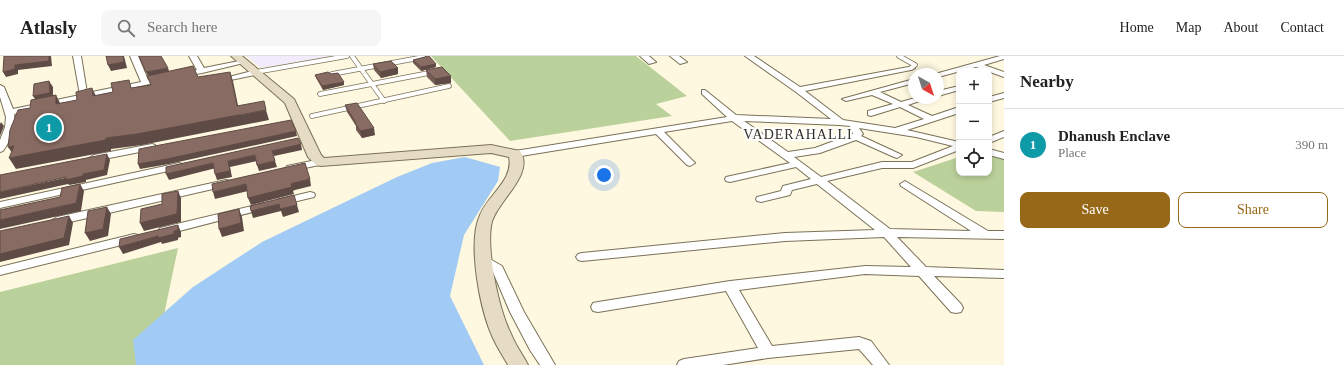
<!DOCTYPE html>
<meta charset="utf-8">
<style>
body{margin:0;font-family:"Times New Roman",serif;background:#f6f6f6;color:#222}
.controls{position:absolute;right:12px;top:12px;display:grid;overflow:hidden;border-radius:8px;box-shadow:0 2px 6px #0003}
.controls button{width:36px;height:36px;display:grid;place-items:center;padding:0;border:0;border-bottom:1px solid #e0e0e0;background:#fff;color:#222;font:20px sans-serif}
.compass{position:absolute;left:908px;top:12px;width:36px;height:36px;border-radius:50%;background:#fff;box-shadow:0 2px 6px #0003;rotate:141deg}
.you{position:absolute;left:604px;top:119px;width:14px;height:14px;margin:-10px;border:3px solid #fff;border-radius:50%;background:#1a73e8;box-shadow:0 0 0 6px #1a73e833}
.badge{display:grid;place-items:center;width:26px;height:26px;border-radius:50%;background:#976818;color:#fff;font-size:13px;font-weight:700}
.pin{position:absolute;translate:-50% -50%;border:2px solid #fff;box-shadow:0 1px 4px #0006}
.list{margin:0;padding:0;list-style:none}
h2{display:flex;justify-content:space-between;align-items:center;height:52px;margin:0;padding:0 16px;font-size:17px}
h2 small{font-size:13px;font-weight:400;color:#767676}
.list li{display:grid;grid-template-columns:26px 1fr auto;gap:12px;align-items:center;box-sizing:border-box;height:72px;padding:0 16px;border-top:1px solid #e0e0e0}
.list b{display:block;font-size:15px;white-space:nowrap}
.list p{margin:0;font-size:13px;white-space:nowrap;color:#767676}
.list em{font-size:13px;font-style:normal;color:#767676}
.actions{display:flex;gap:8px;padding:12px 16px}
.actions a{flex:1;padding:9px 0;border:1px solid #976818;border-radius:8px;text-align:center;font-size:14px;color:#976818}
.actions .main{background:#976818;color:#fff}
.icon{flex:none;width:22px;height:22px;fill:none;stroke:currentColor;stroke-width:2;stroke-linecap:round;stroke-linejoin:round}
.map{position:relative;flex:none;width:1004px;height:309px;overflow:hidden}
header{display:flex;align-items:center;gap:24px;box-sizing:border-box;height:56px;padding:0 20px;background:#fff;border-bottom:1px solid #e0e0e0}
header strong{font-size:19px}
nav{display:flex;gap:22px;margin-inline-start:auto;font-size:14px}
.search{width:280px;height:36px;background:#f6f6f6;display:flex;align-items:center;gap:10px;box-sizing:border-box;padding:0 14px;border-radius:8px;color:#767676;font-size:15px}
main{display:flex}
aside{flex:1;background:#fff}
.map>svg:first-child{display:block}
.commercial{fill:#f1ebfc}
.green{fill:#bbd19b}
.water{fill:#a1caf4}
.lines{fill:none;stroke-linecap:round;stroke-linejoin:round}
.lane-casing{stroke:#7a7258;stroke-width:5.5}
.street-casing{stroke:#7a7258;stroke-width:2}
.secondary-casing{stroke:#7a7258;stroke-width:2}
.lane{stroke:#fff;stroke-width:4}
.street{fill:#fff;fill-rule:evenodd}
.secondary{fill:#e6dcc5;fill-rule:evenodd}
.wall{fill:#755c54}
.shaded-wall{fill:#5f4b45}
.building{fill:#886b62;stroke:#5f4b45}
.labels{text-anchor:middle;stroke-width:4;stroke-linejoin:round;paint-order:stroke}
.neighbourhood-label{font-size:14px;letter-spacing:1px;fill:#322f24;stroke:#fff}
</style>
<header>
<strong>Atlasly</strong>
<div class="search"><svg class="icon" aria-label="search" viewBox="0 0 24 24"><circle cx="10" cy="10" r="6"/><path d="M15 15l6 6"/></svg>Search here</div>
<nav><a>Home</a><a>Map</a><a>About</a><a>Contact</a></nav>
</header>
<main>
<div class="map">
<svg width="1004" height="309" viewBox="0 0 1004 309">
<rect width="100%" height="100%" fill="#fff8e0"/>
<polygon class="commercial" points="246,0 330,0 261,12"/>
<g class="green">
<polygon points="431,0 636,0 687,40 656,48 672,60 510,85"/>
<polygon points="989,100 1004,103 1004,156 976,155 913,116 959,101 959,117 989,117"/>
<polygon points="178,192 156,297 156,309 0,309 0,236"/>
</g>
<polygon class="water" points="465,101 500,111 498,125 464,179 450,240 484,309 136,309 133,284 193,231 262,186 397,121 432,107"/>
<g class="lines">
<defs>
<g id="lane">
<polyline points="352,0 384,45"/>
<polyline points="899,0 915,9 911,12"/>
<polyline points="256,16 347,0"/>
<polyline points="332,18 424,1"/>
<polyline points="320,38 434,16"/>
<polyline points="312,60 449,30"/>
</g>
<g id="street">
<path d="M73,0H81L87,37L141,26L130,0H138L148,24L163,21L167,23L163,25L14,58C16,71 11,84 3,95L0,96V84L5,71L6,61L0,41V29L4,31L13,53L80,39Z"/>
<polygon points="189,0 197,0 204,12 244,4 248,6 202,17 179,21 179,17 197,14"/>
<polygon points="640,0 649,0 656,6 649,8"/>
<polygon points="670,0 679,0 687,6 680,8"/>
<path d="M745,0H754L800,31L914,10L915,12L911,14L805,35L843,64L895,72L924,63L900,51L871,60L868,59V55L893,48L872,39L846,45L842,43L914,23V27L880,36L901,46L915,42H928L908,49L932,60L959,51V57L907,74L959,86V94L913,112H882L827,125L890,173L971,175L901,130L900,128L905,125L988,175H1004V183L897,181L926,211L1004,214V222L934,220L961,248L963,252L961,256L956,257L951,256L919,220L865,218L739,234L772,290L859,281L871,285L889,309H873L859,293L768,302L723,309H677L679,305L684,303L758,292L726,235L598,256L593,255L591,251L593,247L598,246L730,225L865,210L911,211L884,181L785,185L582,205L578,204L576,201L578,198L582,197L785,177L875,174L817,128L792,134L790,139L761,146L757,145L756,143L757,141L781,135L783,130L811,123L796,111L730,126L726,125L725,123L726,121L790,107L732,65L664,76L695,107L690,110L687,109L656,78L515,101L510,98L515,95L727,61L702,38V34H705L736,59L831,63L796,36ZM744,65L840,69L850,70L853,78L815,92L788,96ZM859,72L916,81L953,90L912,106H882L821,121L794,101L820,97L856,84L894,101L897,102L902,99L861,80L863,78Z"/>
<polygon points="1000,0 1004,0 1004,3 984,9 1004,16 1004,21 976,11 938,21 938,18 935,18"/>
<polygon points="256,14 260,16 259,18 221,26 217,24"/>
<polygon points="959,30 959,34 938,40 938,35"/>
<polygon points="1004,37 1004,42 989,46 989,41"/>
<polygon points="1004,75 1004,81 989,87 989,81"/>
<polygon points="152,88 155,89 155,93 94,105 89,102 94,99"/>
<polygon points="989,93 1004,97 1004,103 989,99"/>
<polygon points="321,103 324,104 326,106 324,108 291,115 286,112 287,110"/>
<polygon points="179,107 182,108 184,110 182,112 0,152 0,146"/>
<polygon points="226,124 230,125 231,127 230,129 57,169 51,165 57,161"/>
<polygon points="310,136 314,137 315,139 314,141 281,149 276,146 277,144"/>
<polygon points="264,147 269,150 268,152 164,179 158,175 160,172"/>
<polygon points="134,178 138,179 140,182 138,185 0,219 0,211"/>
<polygon points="483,199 502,210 524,256 555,309 540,309 530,294 510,256 493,216 477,203 479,200"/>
</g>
<path id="secondary" d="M231,0H242L294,43L321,99L324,102L491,89L520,95C536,119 494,147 491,170C487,198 499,255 512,280C516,290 523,299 528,309H508C503,300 497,291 493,282C480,254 467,187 480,159C488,139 514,124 509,101L491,97L321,110L316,109L308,101L285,47Z"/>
</defs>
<use href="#lane" class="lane-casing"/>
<use href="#street" class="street-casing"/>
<use href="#secondary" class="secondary-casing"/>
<use href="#lane" class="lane"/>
<use href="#street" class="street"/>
<use href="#secondary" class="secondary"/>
</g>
<g class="wall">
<polygon points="425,1 436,11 421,15 413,7 413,4"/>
<polygon points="373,8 398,12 398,18 381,22 374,14"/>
<polygon points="426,14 451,20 451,27 435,29 427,21"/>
<polygon points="315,19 344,29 323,34 316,22"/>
<polygon points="345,49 375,79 362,82 356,74 356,70 347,56"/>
</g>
<g class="shaded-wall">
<polygon points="49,0 51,0 52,10 18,14 18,18 6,21 3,16 15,9"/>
<polygon points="123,0 124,0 127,12 111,15 108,9"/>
<polygon points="436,8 436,11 421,15 421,11"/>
<polygon points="168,12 170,18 149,22 146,16"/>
<polygon points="398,12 398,18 381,22 380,16"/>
<polygon points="230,16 233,25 240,59 266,54 269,64 142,89 111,93 111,95 16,113 9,102 15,101 8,91 14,90 106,82 237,50"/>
<polygon points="451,20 451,27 435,29 435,23"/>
<polygon points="49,25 53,31 53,43 37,46 33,40"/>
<polygon points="344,26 344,29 323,34 322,30"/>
<polygon points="92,32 97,42 93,40"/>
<polygon points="56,39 61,49 56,48"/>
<polygon points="1,66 4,70 0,80 0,68"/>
<polygon points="374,72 375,79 362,82 360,75"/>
<polygon points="296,75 297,80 169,108 140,113 138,108"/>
<polygon points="301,88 302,94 274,100 272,95"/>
<polygon points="107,98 110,104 107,119 86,124 86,126 69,129 68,128 0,143 0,136 83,118"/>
<polygon points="255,99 257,105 230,111 232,121 217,124 215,118 228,105"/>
<polygon points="275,105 277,111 259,115 257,109"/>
<polygon points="213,107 216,112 169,124 166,118"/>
<polygon points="310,123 311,130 295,134 293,135 294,138 251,149 248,142 291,128 293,127"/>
<polygon points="80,128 84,135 81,155 0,173 0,164 76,147"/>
<polygon points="246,128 248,135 215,143 213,136"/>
<polygon points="178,135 181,142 181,166 144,175 140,167"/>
<polygon points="279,148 297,149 299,156 283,161 281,155 253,162 251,155"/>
<polygon points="107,151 111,158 108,180 90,185 85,177"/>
<polygon points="239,153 242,161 244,175 222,181 219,173"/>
<polygon points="69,160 73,167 69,189 0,206 0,198"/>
<polygon points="178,169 181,176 181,181 178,182 178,184 162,188 161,186 123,198 119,191 174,175"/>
</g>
<g class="building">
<polygon points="4,0 49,0 49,5 15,9 15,13 3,16"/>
<polygon points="106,0 123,0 124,6 108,9"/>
<polygon points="139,0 161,0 168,12 146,16"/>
<polygon points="426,0 429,0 436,8 421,11 413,4 425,1"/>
<polygon points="391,5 398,12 380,16 373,8"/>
<polygon points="193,10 198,21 230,16 237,50 264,45 266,54 137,78 106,82 106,84 9,102 14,90 8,91 10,74 18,54 30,52 31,44 56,39 56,48 77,44 76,36 92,32 93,40 113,36 111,27 129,24 131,32 151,29 147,20"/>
<polygon points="442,11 451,20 435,23 426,14"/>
<polygon points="328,16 331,18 338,17 344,26 322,30 315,19"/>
<polygon points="49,25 50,37 33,40 34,28"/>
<polygon points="357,47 374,72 360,75 355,67 356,67 345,49"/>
<polygon points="291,64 296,75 167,103 138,108 139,93"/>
<polygon points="298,82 301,88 272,95 275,105 257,109 255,99 228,105 230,115 215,118 213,107 166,118 166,111"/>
<polygon points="107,98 104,114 83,118 83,120 66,124 66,121 0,136 0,119"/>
<polygon points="305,107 310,123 293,127 291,128 292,131 248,142 246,128 213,136 212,128"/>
<polygon points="80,128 76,147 0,164 0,154 60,141 62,132"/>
<polygon points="178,135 177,158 140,167 141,153 162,148 162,138"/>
<polygon points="294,139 297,149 280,153 279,148 251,155 250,150"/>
<polygon points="107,151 103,173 85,177 88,155"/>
<polygon points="239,153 241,167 219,173 218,158"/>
<polygon points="69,160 64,182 0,198 0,175"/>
<polygon points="178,169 178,174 174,175 174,178 158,182 158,180 119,191 120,183"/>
</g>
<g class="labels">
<g class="neighbourhood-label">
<text x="798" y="83">VADERAHALLI</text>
</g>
</g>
</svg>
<div class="controls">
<button>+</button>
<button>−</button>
<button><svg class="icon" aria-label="locate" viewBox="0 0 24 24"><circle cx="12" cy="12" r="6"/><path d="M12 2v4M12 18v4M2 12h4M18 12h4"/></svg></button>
</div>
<svg class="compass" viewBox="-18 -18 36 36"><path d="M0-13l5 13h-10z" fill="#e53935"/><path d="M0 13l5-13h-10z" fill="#767676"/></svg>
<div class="you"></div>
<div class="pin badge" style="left:49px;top:72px;background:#0f9aa8">1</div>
</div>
<aside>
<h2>Nearby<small></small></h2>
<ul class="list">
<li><span class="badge" style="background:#0f9aa8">1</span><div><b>Dhanush Enclave</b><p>Place</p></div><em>390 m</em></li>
</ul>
<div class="actions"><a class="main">Save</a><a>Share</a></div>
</aside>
</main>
